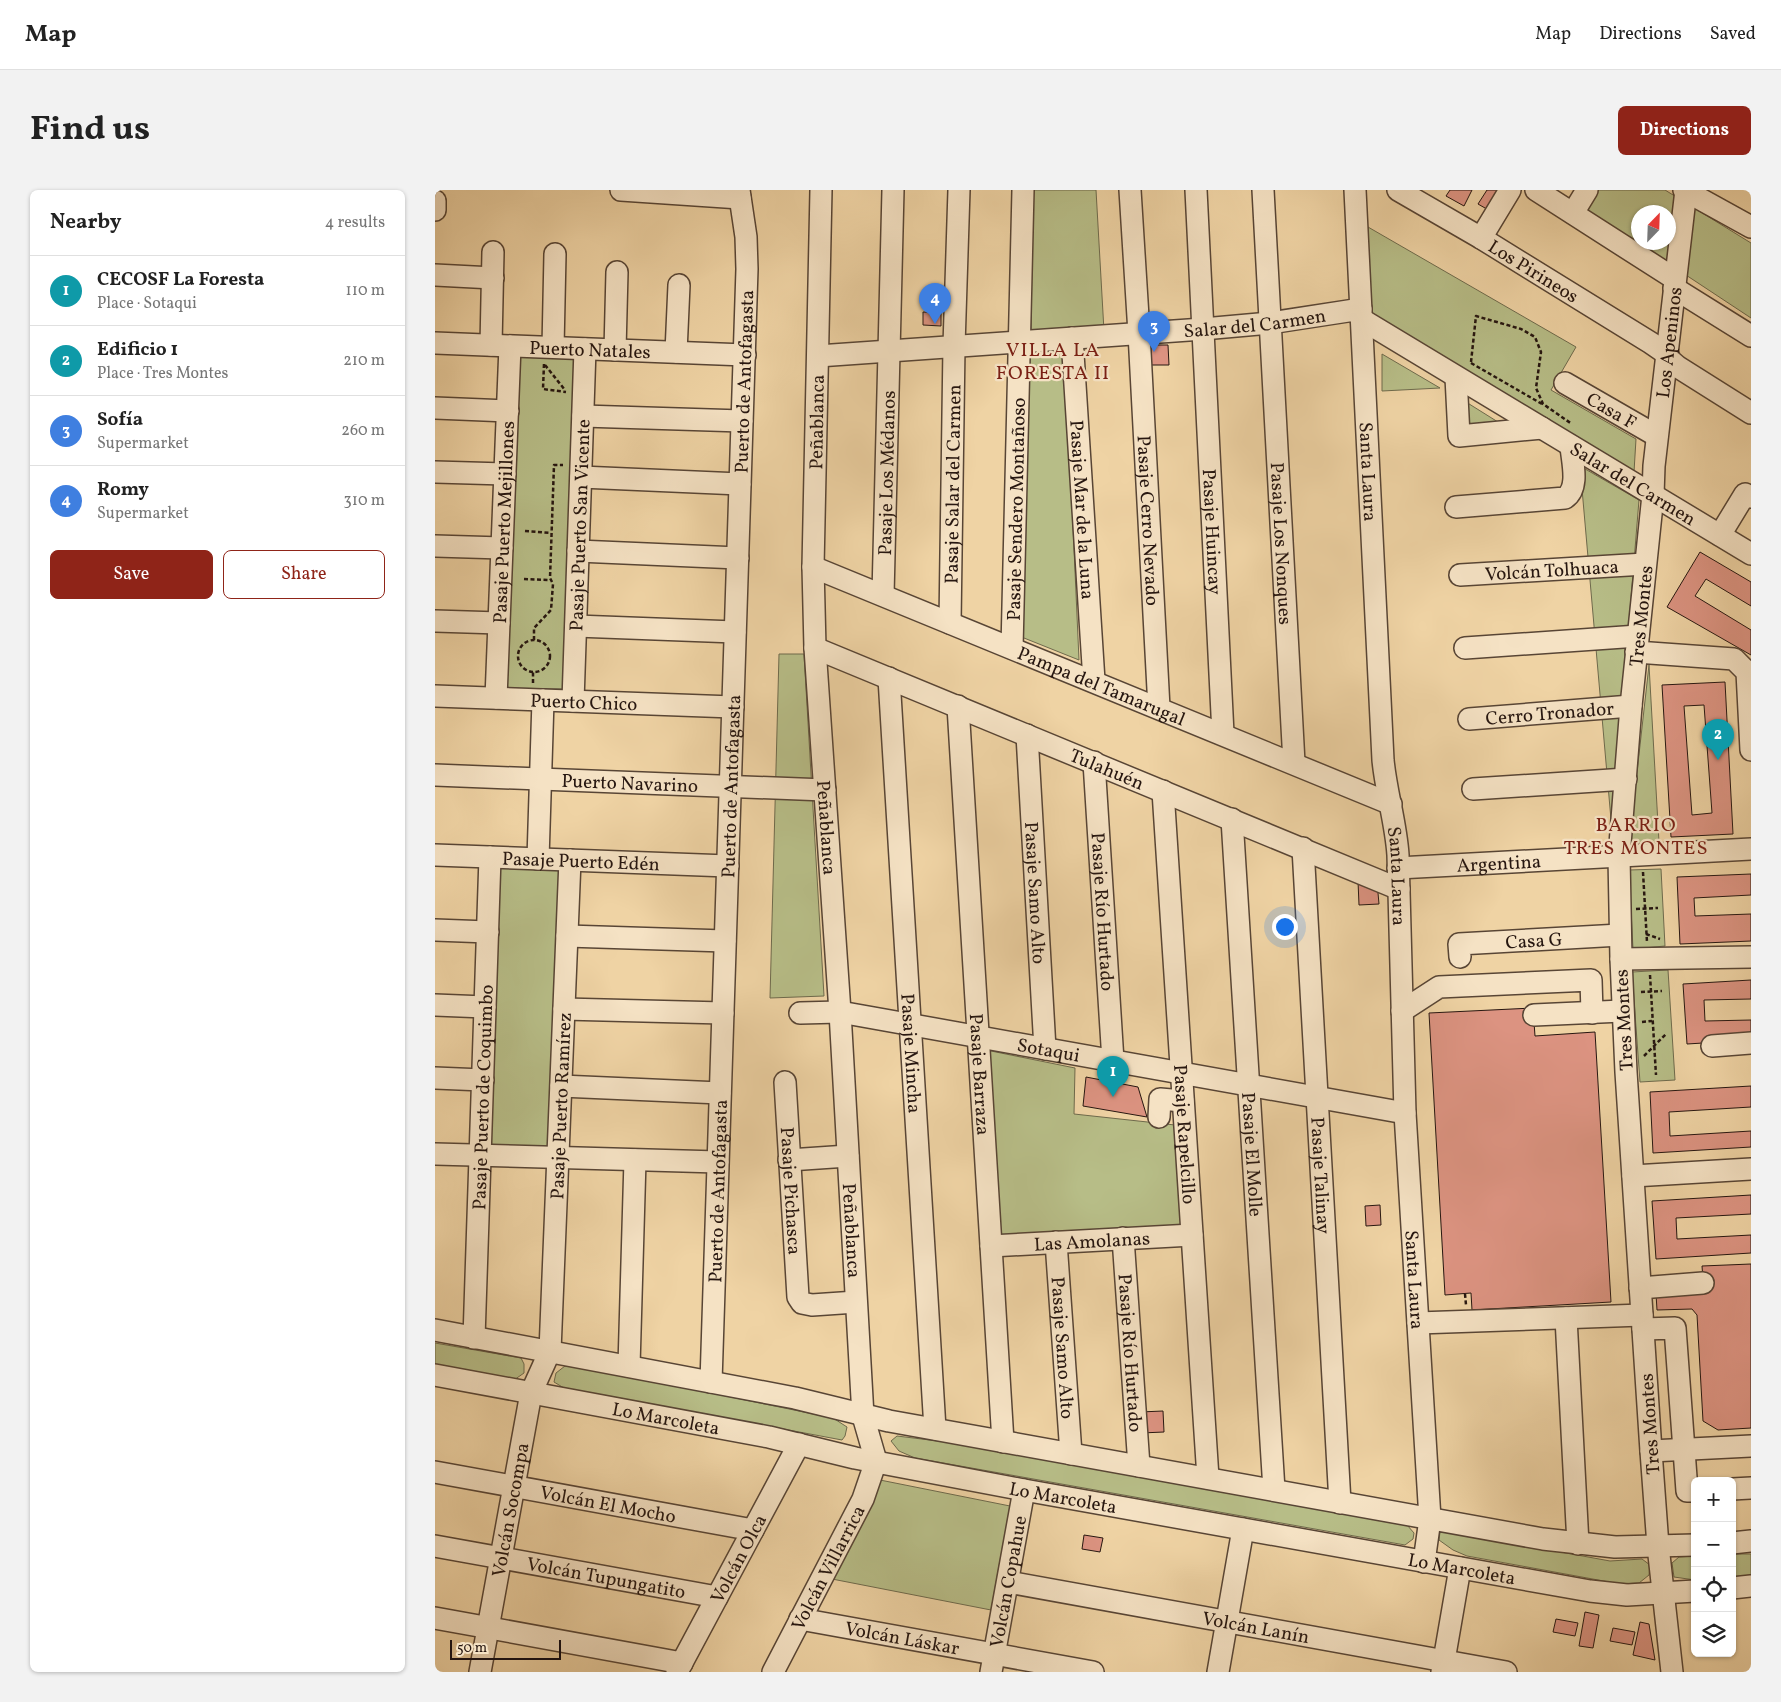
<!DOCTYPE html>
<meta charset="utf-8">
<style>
body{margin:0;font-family:Vollkorn,serif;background:#f2f2f2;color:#222}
.controls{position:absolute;right:15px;bottom:15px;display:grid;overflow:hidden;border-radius:8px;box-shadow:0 1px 4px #0004}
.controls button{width:45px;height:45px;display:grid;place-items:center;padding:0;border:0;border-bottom:1px solid #e0e0e0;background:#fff;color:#222;font:25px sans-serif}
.compass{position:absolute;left:1196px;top:15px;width:45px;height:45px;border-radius:50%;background:#fff;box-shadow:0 1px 4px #0004;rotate:23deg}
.scale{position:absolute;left:15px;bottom:12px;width:111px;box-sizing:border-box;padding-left:5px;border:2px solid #261610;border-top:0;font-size:14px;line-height:18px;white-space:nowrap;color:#261610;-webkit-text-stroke:4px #f5e2c4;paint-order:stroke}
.you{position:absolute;left:849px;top:736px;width:18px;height:18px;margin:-12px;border:4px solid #fff;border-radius:50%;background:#1a73e8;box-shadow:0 0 0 8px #1a73e833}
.badge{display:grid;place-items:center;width:32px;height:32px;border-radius:50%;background:#8f2418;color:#fff;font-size:16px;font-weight:700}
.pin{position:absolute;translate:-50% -41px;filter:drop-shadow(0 1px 2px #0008)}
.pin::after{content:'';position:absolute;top:26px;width:18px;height:15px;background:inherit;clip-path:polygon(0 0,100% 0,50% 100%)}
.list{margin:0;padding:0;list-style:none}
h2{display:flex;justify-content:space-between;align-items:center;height:65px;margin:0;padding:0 20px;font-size:21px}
h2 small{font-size:16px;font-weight:400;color:#767676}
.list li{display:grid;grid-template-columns:32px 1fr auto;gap:15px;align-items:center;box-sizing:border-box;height:70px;padding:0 20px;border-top:1px solid #e0e0e0}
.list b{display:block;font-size:19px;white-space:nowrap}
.list p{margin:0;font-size:16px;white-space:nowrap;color:#767676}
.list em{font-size:16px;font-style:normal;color:#767676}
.actions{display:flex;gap:10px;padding:15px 20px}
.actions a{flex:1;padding:11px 0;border:1px solid #8f2418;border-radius:8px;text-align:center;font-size:18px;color:#8f2418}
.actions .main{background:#8f2418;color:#fff}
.icon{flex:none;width:28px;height:28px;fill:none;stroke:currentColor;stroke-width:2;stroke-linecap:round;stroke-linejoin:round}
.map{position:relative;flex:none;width:1316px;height:1482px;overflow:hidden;border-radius:8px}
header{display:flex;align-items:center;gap:30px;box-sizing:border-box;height:70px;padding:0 25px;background:#fff;border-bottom:1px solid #e0e0e0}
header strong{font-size:24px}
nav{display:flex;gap:28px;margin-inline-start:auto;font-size:18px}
.intro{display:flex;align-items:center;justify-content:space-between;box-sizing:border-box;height:120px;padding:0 30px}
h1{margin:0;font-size:35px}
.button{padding:12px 22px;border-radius:8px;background:#8f2418;color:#fff;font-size:18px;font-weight:700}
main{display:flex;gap:30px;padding:0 30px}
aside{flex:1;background:#fff;border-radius:8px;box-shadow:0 1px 4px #0004}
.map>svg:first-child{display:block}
.green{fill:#b7bd87;stroke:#6e6a4c;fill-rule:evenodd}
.building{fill:#dc9381;stroke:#261610;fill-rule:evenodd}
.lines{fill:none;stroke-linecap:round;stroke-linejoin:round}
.minor-casing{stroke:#584535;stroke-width:24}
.path{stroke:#261610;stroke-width:2.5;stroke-dasharray:4 2.5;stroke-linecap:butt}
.minor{stroke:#f5e2c4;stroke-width:21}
.labels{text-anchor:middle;stroke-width:4.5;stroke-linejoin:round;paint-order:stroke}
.street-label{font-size:19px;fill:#261610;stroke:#f5e2c4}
.neighbourhood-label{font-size:20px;letter-spacing:1px;fill:#7a1f14;stroke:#f5e2c4}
</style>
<header>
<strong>Map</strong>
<nav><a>Map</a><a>Directions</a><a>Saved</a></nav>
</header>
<div class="intro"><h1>Find us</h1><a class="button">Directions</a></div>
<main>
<aside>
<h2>Nearby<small>4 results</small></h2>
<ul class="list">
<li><span class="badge" style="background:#0f9aa8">1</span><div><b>CECOSF La Foresta</b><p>Place · Sotaqui</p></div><em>110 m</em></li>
<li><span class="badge" style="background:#0f9aa8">2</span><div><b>Edificio 1</b><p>Place · Tres Montes</p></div><em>210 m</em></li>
<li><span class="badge" style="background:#3f7fe0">3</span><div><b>Sofía</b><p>Supermarket</p></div><em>260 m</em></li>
<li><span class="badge" style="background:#3f7fe0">4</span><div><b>Romy</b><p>Supermarket</p></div><em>310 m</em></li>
</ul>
<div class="actions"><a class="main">Save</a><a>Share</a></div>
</aside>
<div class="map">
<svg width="1316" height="1482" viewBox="0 0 1316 1482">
<rect width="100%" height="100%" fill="#efd3a4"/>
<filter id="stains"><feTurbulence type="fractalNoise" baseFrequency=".004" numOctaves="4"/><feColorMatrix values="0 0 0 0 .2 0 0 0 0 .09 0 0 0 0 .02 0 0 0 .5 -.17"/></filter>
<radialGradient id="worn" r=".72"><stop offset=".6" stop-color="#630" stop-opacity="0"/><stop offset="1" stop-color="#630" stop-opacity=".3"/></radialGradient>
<g class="green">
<polygon points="598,0 661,0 669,141 596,141"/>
<path d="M1157,0H1230L1316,53V128L1148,17ZM1204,22H1234V52H1204Z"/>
<polygon points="933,37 1141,157 1116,200 1201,249 1199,282 933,126"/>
<polygon points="630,158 644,470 584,446 591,161"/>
<polygon points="947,164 1005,198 947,201"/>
<polygon points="80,165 144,166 132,499 68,498"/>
<polygon points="1031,212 1071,237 1033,239"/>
<polygon points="1145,276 1204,310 1177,641"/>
<polygon points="344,464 369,464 389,806 335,808"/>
<polygon points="1214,475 1224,652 1194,654"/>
<polygon points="59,672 126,675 118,960 51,958"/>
<polygon points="1226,679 1230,756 1198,759 1194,680"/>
<polygon points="1233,780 1240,890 1205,892 1197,782"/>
<polygon points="551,860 640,878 639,924 740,935 748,1039 563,1048"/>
<polygon points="0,1153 86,1168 89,1174 89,1183 79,1190 0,1176"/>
<polygon points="130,1176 164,1180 398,1228 412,1237 410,1246 407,1250 129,1198 119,1192 121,1183"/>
<polygon points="462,1246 511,1252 972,1335 979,1343 978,1349 970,1355 480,1268 464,1261 456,1251"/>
<polygon points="445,1290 575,1316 556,1420 397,1389"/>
<polygon points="1005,1342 1022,1343 1175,1371 1207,1369 1215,1375 1214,1385 1204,1393 1185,1394 1032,1366 1018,1360 1004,1350"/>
<polygon points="1297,1364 1316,1364 1316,1385 1297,1387"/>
<polygon points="1260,1366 1260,1390 1239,1387 1237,1373 1244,1367"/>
</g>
<g class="building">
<polygon points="1015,0 1037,0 1029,16 1011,6"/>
<polygon points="1052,0 1068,0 1057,22 1043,14"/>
<polygon points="488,122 506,123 506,136 488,135"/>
<polygon points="713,155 733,155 734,175 713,175"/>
<polygon points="1265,362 1316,392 1316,416 1271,389 1260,406 1316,440 1316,465 1232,417"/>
<path d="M1290,492L1298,644L1236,647L1227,495ZM1269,515L1277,623L1257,625L1249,516Z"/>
<polygon points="1316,684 1316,705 1259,708 1260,726 1316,724 1316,751 1245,754 1242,687"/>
<polygon points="923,691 938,696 943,703 944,714 924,715"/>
<polygon points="1316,790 1316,809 1269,810 1270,831 1316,830 1316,850 1252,854 1248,794"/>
<polygon points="1098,818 1100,846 1160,842 1176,1112 1037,1120 1036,1103 1010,1105 994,823"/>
<polygon points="651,887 703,897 712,927 648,916"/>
<polygon points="1316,896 1316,917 1234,922 1235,946 1316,941 1316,957 1218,963 1215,902"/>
<polygon points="1316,1005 1316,1024 1241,1028 1242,1049 1316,1045 1316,1063 1221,1069 1217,1011"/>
<polygon points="945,1015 946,1035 931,1036 930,1016"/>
<polygon points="1316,1074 1316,1238 1283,1240 1268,1231 1262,1125 1257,1119 1222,1120 1221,1104 1269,1102 1267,1076"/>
<polygon points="728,1221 729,1242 706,1243 705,1222"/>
<polygon points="649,1345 668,1348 665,1362 647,1359"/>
<polygon points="1150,1422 1164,1425 1158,1458 1144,1456"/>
<polygon points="1121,1429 1143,1433 1140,1446 1118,1442"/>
<polygon points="1205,1432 1214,1434 1220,1470 1198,1465"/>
<polygon points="1178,1438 1200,1442 1197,1455 1175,1451"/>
</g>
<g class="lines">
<defs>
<g id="minor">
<polyline points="186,0 305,8"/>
<path id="s1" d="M386,0L378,377L380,458L405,822L428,1226L441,1271"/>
<path id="s2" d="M695,0L704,143L724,518"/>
<path id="s3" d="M761,0L788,544"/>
<path id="s4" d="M828,0L859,573"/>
<path id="s5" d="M920,0L948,570C951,602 961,633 963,665L970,923L995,1329L989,1372"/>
<path id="s6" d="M963,0L1046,48L1216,153L1232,164L1236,171L1243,177L1316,223"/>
<polyline points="1101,0 1240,89"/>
<polyline points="1249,0 1316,37"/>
<polyline points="0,11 0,20"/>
<polyline points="1138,23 1152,0"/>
<polyline points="1046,48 1075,0"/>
<polyline points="0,85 58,88"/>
<polyline points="1239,98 1316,146"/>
<path id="s7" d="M926,129L1316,364"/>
<path id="s8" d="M637,148L659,491"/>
<path id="s9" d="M0,153L310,165"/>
<polyline points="56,155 58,62"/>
<polyline points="118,157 120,64"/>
<polyline points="180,160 182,82"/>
<polyline points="241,162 244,95"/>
<path id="s10" d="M383,166L768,139L835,133L926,119"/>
<polyline points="1021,187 1024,246 1107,238"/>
<path id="s11" d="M1130,193L1222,246"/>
<polyline points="0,218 73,221"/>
<polyline points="148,226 307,231"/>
<polyline points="0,282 70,284"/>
<polyline points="146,287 305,294"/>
<path d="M1021,317L1130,308C1145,298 1137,271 1136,256"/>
<polyline points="1285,345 1310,304 1316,307"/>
<polyline points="0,356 67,358"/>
<polyline points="143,361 303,368"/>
<path id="s12" d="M378,377L956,614"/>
<path id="s13" d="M1025,385L1210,374"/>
<path id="s14" d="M448,405L458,0"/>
<polyline points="0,431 64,433"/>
<path id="s15" d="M515,433L519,156L524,0"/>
<polyline points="141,436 300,442"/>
<path id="s16" d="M380,458L964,699"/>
<path id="s17" d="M577,458L588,0"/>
<polyline points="1030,458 1203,446"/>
<polyline points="1201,462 1299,469 1312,482 1316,560"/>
<path id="s18" d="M454,488L500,1239"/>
<path id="s19" d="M0,506L298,517"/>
<path id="s20" d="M61,508L75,156"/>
<path id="s21" d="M138,511L150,159"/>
<path id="s22" d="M523,516L568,1252"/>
<path id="s23" d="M1034,529L1196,516"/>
<path id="s24" d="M592,545L610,859"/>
<path id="s25" d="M659,572L678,871"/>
<path id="s26" d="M0,585L390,600"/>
<polyline points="1038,599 1191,589"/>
<path id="s27" d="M728,601L773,1288"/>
<path id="s28" d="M797,629L839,1300"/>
<path id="s29" d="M868,658L905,1313"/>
<path id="s30" d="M0,665L293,676"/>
<polyline points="103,669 108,510"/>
<path id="s31" d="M963,678L1316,659"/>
<polyline points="0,740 53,742"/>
<polyline points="132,746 290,751"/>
<path id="s32" d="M1025,767L1024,754L1185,745"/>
<polyline points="1186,769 1316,767"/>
<polyline points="0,815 50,817"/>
<polyline points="129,819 288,823"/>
<polyline points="967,821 1004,797 1156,790 1157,823"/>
<path id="s33" d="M365,823L405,822L970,923"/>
<polyline points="1099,825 1187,821"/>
<polyline points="1277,856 1316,853"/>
<polyline points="0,888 48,890"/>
<path id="s34" d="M350,892L363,1107L367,1113L377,1115L421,1112"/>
<polyline points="126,896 285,903"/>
<polyline points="724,927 725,909 748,911"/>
<polyline points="0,964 283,972"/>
<polyline points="354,970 413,966"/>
<polyline points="1198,986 1316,979"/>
<path id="s35" d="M688,1048L704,1276"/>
<path id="s36" d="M621,1052L636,1264"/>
<path id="s37" d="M556,1056L757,1045"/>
<polyline points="1205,1098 1268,1093"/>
<polyline points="1131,1128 1143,1354"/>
<polyline points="983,1133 1207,1125"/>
<polyline points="1208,1139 1240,1138 1252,1301 1260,1301"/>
<polyline points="0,1140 360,1208 454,1231 1108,1349 1180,1357 1260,1355"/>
<path id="s38" d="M39,1148L55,667"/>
<polyline points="194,1176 200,970"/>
<path id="s39" d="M0,1185L334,1247L420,1268L589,1300L1155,1401L1192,1405L1260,1401"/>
<path id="s40" d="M276,1192L312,79L311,47L304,0"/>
<polyline points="1216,1261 1316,1256"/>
<path id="s41" d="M0,1282L318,1340"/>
<polyline points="1297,1299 1316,1298"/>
<polyline points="1297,1353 1316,1351"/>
<path id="s42" d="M0,1356L282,1407"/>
<path id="s43" d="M573,1392L1071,1482"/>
<polyline points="1297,1398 1316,1396"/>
<polyline points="0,1428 247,1473"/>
<path id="s44" d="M365,1429L658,1482"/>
<path id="s45" d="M45,1482L96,1203L115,1161L135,670"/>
<path id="s46" d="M242,1482L364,1254"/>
<path id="s47" d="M338,1482L428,1309L441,1271"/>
<path id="s48" d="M556,1482L589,1300"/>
<polyline points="783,1482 808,1339"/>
<polyline points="1007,1482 1025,1378"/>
<path id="s49" d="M1237,1482L1223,1356L1216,1261L1191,882L1186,769L1184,667L1196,516L1218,305L1219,276L1251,0"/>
</g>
</defs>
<use href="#minor" class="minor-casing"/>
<g class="path">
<polyline points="1036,172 1041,126 1086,139 1100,147 1106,162 1101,198 1108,214 1137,234"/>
<polyline points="1036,173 1107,214"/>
<polyline points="109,174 108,199 131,202"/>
<polyline points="110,175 130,200"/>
<polyline points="90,341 116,343"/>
<polyline points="89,389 115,390"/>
<polyline points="99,450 99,438 116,420 118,394 115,388 119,275 128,275"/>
<circle cx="99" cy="466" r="16"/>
<polyline points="98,493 98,482"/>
<polyline points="1208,682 1212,752"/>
<polyline points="1201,719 1223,718"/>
<polyline points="1211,744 1225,749"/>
<polyline points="1215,785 1221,885"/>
<polyline points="1206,802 1227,801"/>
<polyline points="1207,832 1217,831"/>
<polyline points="1209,866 1231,844"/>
<polyline points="1030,1104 1031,1115"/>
</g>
<use href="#minor" class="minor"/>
</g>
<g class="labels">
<g class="street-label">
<text dy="7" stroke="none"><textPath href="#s6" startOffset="158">Los Pirineos</textPath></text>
<text dy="7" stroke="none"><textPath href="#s10" startOffset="438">Salar del Carmen</textPath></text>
<text dy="7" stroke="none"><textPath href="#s49" startOffset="1334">Los Apeninos</textPath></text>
<text dy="7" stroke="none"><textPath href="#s9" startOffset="155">Puerto Natales</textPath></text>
<text dy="7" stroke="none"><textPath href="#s40" startOffset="1001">Puerto de Antofagasta</textPath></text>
<text dy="7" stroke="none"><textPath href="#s11" startOffset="54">Casa F</textPath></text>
<text transform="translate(381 232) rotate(-89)" y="7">Peñablanca</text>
<text dy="7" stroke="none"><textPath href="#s5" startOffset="282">Santa Laura</textPath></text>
<text dy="7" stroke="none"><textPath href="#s14" startOffset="122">Pasaje Los Médanos</textPath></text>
<text dy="7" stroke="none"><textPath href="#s7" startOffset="318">Salar del Carmen</textPath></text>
<text dy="7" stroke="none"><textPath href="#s15" startOffset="139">Pasaje Salar del Carmen</textPath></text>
<text dy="7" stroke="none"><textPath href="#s17" startOffset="139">Pasaje Sendero Montañoso</textPath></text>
<text dy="7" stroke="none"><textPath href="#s8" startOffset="172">Pasaje Mar de la Luna</textPath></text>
<text dy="7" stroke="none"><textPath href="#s2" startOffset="331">Pasaje Cerro Nevado</textPath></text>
<text dy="7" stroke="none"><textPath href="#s20" startOffset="176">Pasaje Puerto Mejillones</textPath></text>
<text dy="7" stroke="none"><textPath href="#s21" startOffset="176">Pasaje Puerto San Vicente</textPath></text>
<text dy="7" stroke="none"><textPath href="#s3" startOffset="342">Pasaje Huincay</textPath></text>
<text dy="7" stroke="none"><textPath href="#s4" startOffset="354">Pasaje Los Nonques</textPath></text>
<text dy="7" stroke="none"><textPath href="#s13" startOffset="92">Volcán Tolhuaca</textPath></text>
<text dy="7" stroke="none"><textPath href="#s49" startOffset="1059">Tres Montes</textPath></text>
<text dy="7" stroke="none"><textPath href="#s12" startOffset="312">Pampa del Tamarugal</textPath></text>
<text dy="7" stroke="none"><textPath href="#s19" startOffset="149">Puerto Chico</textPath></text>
<text dy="7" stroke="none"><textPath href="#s23" startOffset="81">Cerro Tronador</textPath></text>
<text dy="7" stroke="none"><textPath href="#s16" startOffset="316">Tulahuén</textPath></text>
<text dy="7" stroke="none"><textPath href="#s26" startOffset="195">Puerto Navarino</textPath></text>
<text dy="7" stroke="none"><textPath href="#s40" startOffset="596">Puerto de Antofagasta</textPath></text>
<text dy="7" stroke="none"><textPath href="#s1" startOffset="638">Peñablanca</textPath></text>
<text dy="7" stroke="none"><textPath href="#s30" startOffset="146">Pasaje Puerto Edén</textPath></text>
<text dy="7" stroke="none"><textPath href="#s31" startOffset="101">Argentina</textPath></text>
<text dy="7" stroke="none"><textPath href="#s5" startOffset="688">Santa Laura</textPath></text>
<text dy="7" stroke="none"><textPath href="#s24" startOffset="158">Pasaje Samo Alto</textPath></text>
<text dy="7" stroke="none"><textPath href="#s25" startOffset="150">Pasaje Río Hurtado</textPath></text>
<text dy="7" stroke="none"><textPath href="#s32" startOffset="88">Casa G</textPath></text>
<text transform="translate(1188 830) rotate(-93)" y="7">Tres Montes</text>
<text dy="7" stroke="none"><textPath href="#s33" startOffset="252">Sotaqui</textPath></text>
<text dy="7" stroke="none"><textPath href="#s18" startOffset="376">Pasaje Mincha</textPath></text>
<text dy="7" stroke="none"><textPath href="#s22" startOffset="369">Pasaje Barraza</textPath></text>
<text dy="7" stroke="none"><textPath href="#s38" startOffset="241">Pasaje Puerto de Coquimbo</textPath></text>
<text dy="7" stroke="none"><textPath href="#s45" startOffset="575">Pasaje Puerto Ramírez</textPath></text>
<text dy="7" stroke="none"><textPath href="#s27" startOffset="344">Pasaje Rapelcillo</textPath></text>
<text dy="7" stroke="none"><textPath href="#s28" startOffset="336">Pasaje El Molle</textPath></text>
<text dy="7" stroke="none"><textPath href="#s29" startOffset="328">Pasaje Talinay</textPath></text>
<text dy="7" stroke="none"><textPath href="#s40" startOffset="191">Puerto de Antofagasta</textPath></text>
<text dy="7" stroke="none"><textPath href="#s34" startOffset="109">Pasaje Pichasca</textPath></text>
<text dy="7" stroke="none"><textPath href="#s1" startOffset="1042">Peñablanca</textPath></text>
<text dy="7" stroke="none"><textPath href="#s37" startOffset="101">Las Amolanas</textPath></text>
<text dy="7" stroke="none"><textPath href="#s5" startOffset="1092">Santa Laura</textPath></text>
<text dy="7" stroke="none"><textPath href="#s36" startOffset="106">Pasaje Samo Alto</textPath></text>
<text dy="7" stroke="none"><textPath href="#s35" startOffset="115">Pasaje Río Hurtado</textPath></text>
<text dy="7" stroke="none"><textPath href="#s39" startOffset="235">Lo Marcoleta</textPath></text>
<text transform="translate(1214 1234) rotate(-94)" y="7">Tres Montes</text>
<text dy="7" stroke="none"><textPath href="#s39" startOffset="640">Lo Marcoleta</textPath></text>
<text dy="7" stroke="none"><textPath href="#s41" startOffset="176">Volcán El Mocho</textPath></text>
<text dy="7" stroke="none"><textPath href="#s45" startOffset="165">Volcán Socompa</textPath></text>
<text dy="7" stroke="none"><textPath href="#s46" startOffset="129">Volcán Olca</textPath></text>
<text dy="7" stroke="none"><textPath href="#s47" startOffset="118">Volcán Villarrica</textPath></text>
<text dy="7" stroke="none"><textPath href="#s39" startOffset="1045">Lo Marcoleta</textPath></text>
<text dy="7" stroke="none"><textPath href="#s42" startOffset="174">Volcán Tupungatito</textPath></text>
<text dy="7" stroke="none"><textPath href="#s48" startOffset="92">Volcán Copahue</textPath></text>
<text dy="7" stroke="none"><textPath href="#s43" startOffset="252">Volcán Lanín</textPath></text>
<text dy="7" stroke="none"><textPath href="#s44" startOffset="104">Volcán Láskar</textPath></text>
</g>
<g class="neighbourhood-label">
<text x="618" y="166">VILLA LA<tspan x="618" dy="23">FORESTA II</tspan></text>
<text x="1201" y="641">BARRIO<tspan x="1201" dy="23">TRES MONTES</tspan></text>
</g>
</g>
<rect width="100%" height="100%" filter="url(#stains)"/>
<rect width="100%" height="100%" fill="url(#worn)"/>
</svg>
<div class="controls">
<button>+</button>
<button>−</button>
<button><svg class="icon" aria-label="locate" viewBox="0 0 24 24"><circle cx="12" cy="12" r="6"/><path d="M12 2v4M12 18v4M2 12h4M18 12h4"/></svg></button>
<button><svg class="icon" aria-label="layers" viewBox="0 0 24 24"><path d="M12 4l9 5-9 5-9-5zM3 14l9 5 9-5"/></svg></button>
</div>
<svg class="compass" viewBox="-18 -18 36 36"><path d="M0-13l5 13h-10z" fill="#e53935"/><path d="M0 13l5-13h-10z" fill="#767676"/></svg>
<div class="scale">50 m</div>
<div class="you"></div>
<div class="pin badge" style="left:678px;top:907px;background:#0f9aa8">1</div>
<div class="pin badge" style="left:1283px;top:570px;background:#0f9aa8">2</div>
<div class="pin badge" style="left:719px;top:162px;background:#3f7fe0">3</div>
<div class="pin badge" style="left:500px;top:134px;background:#3f7fe0">4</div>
</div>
</main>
